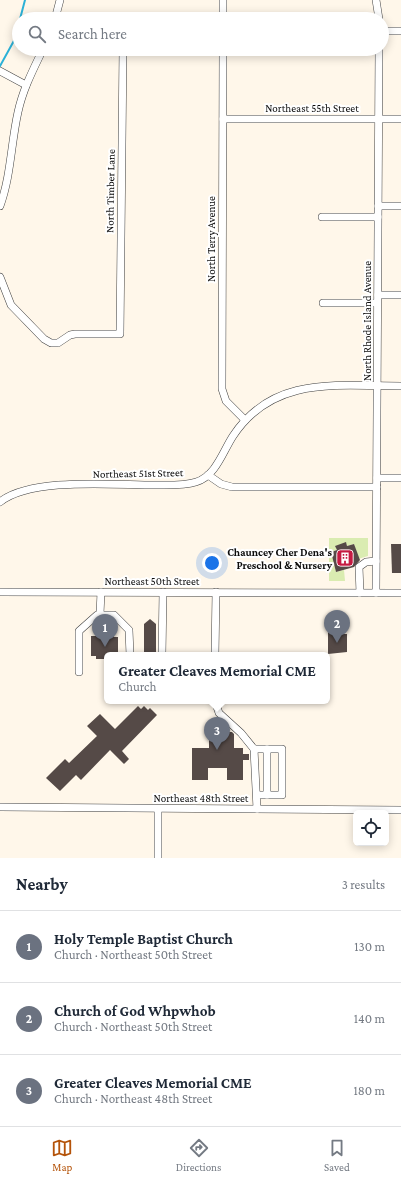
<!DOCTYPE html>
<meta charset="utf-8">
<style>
body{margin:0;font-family:"Crimson Pro",serif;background:#f2f2f3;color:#1f2937}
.controls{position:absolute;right:12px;bottom:12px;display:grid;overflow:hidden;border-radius:6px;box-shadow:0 2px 10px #0003}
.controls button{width:36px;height:36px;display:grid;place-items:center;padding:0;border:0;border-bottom:1px solid #e0e1e3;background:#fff;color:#1f2937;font:20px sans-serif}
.you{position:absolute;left:212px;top:563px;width:14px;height:14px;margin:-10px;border:3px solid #fff;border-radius:50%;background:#1a73e8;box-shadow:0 0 0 6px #1a73e833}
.badge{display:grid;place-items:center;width:26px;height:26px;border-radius:50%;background:#b45309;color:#fff;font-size:13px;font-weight:700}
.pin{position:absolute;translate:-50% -33px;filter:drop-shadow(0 1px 2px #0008)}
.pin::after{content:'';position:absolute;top:21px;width:14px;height:12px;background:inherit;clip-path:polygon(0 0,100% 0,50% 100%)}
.popup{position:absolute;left:104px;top:652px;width:226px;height:52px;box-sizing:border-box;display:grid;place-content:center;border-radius:6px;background:#fff;filter:drop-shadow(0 1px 3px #0005);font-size:13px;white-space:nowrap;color:#747a83}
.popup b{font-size:15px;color:#1f2937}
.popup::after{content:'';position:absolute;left:50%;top:100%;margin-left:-8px;border:8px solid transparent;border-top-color:#fff}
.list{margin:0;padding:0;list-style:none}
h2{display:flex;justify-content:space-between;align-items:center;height:52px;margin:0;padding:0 16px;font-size:17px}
h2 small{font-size:13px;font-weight:400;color:#747a83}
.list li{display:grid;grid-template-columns:26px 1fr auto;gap:12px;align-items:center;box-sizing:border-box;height:72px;padding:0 16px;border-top:1px solid #e0e1e3}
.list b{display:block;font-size:15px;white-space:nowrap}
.list p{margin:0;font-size:13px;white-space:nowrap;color:#747a83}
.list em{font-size:13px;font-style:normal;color:#747a83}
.icon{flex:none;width:22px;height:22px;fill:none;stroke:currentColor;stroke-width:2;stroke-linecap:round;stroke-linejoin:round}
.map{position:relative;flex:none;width:401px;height:858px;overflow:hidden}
.search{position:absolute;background:#fff;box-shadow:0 2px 10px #0003;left:12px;right:12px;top:12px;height:44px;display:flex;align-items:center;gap:10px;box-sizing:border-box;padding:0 14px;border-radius:22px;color:#747a83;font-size:15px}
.sheet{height:268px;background:#fff}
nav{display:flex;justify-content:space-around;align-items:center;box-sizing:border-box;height:56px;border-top:1px solid #e0e1e3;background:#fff;font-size:11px;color:#747a83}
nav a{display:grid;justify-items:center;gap:2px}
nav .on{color:#b45309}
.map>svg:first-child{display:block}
.green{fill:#daecb1}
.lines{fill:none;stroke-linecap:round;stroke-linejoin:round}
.stream{stroke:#2cb1d7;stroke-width:2}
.building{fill:#554a47}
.minor-casing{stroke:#3f3f3f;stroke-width:8}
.minor{stroke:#fff;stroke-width:7}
.labels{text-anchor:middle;stroke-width:4;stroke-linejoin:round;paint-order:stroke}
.street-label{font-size:11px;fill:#0c0c0c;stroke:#fff}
.poi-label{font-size:11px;font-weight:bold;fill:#0c0c0c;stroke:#fff;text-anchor:end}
</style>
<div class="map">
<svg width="401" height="858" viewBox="0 0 401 858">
<rect width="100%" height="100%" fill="#fff7ea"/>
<polygon class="green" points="329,538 368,538 368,556 358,559 354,544 347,546 346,543 336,546 337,550 331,552 336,572 344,570 345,581 329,581"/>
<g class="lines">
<g class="stream">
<polyline points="20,19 25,0"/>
<polyline points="0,66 16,37 19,25"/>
</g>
</g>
<g class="building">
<polygon points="346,542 347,546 354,544 360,560 354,567 336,572 331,552 337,550 335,546"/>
<polygon points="391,544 401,544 401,573 392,573"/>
<polygon points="328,617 340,617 340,634 347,634 347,652 328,654"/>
<polygon points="150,619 156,624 156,655 144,655 144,624"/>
<polygon points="99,625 110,625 110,632 114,632 114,637 118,637 118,655 107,655 107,659 96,659 96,656 91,656 91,636 96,636 96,632 99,632"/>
<polygon points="138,706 141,709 144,706 148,710 150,708 157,715 122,751 129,759 124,764 110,750 81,780 76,775 60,791 46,778 65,759 69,763 97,736 87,726 100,714 115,729"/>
<polygon points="209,732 232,732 234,734 234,748 243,748 243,754 249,754 249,760 243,760 243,780 227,780 227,768 208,768 208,780 192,780 192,748 209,748"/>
</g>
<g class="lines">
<defs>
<g id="minor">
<polyline points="376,0 379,19"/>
<polyline points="55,19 60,0"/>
<polyline points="223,19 223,0"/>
<polyline points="382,31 401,31"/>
<polyline points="223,49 222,389 226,401 245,420"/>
<polyline points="0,71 26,85"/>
<polyline points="223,119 401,119"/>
<path d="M0,206C11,176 11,143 18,112C23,89 33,70 43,49"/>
<polyline points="378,206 401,206"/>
<polyline points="322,217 378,217"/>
<polyline points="0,277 11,305 44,339 51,343 58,343 70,335 75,334 120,334 123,49"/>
<polyline points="378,295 401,295"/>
<polyline points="323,303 377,303"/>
<polyline points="208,475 221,484 232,487 377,487"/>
<polyline points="377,478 401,478"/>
<path d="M0,502C31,477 114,485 154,485C168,485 183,486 196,482C216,476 223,451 233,436C273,375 338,386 401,386"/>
<polyline points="0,592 401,593"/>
<polyline points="360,593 359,567 366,562 376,561"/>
<polyline points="376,593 379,49"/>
<polyline points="100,614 101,592"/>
<polyline points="162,655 163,592"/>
<polyline points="215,655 216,592"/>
<polyline points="79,672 79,631 97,615 114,615 129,630 130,655"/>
<polyline points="215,701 219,713 241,733 254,749 257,809"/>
<polyline points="254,749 282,749 282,795 257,795"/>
<polyline points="267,749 267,795"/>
<polyline points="0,807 401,810"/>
<polyline points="158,858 158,809"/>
</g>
</defs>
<use href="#minor" class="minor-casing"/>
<use href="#minor" class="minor"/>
</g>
<defs>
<symbol id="building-square" viewBox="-11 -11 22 22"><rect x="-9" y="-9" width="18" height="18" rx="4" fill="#c51a41" stroke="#fff"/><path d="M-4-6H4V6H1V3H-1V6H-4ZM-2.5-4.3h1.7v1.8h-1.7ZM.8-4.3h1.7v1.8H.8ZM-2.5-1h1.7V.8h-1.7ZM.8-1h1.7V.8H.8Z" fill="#fff"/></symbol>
</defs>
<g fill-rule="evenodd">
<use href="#building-square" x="335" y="548" width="20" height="20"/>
</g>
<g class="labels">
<g class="street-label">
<text x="312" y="112">Northeast 55th Street</text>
<text transform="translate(110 191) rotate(-89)" y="4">North Timber Lane</text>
<text transform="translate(211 239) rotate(-90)" y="4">North Terry Avenue</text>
<text transform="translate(367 321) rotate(-90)" y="4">North Rhode Island Avenue</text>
<text transform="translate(138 473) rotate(-1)" y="4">Northeast 51st Street</text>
<text x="152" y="585">Northeast 50th Street</text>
<text x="201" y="802">Northeast 48th Street</text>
</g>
<g class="poi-label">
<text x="332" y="556">Chauncey Cher Dena's<tspan x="332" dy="13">Preschool &amp; Nursery</tspan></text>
</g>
</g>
</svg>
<div class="controls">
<button><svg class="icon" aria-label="locate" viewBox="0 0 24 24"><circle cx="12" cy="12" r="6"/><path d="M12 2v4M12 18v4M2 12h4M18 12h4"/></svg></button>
</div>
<div class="you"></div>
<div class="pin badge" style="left:105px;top:647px;background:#6b7280">1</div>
<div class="pin badge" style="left:337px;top:643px;background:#6b7280">2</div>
<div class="pin badge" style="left:217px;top:750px;background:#6b7280">3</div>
<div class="popup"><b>Greater Cleaves Memorial CME</b>Church</div>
<div class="search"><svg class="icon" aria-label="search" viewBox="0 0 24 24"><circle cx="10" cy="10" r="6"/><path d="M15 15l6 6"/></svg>Search here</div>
</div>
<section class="sheet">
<h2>Nearby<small>3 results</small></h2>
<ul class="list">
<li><span class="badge" style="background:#6b7280">1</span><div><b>Holy Temple Baptist Church</b><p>Church · Northeast 50th Street</p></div><em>130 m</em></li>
<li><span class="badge" style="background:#6b7280">2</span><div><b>Church of God Whpwhob</b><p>Church · Northeast 50th Street</p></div><em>140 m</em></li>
<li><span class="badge" style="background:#6b7280">3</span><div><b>Greater Cleaves Memorial CME</b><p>Church · Northeast 48th Street</p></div><em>180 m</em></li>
</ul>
</section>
<nav>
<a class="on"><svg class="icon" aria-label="map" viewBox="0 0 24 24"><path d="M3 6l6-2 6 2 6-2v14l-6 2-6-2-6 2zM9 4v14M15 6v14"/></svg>Map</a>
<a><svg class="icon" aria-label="directions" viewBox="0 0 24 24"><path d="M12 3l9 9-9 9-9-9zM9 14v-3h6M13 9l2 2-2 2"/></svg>Directions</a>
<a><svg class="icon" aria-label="saved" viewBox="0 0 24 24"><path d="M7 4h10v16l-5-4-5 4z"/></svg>Saved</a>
</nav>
